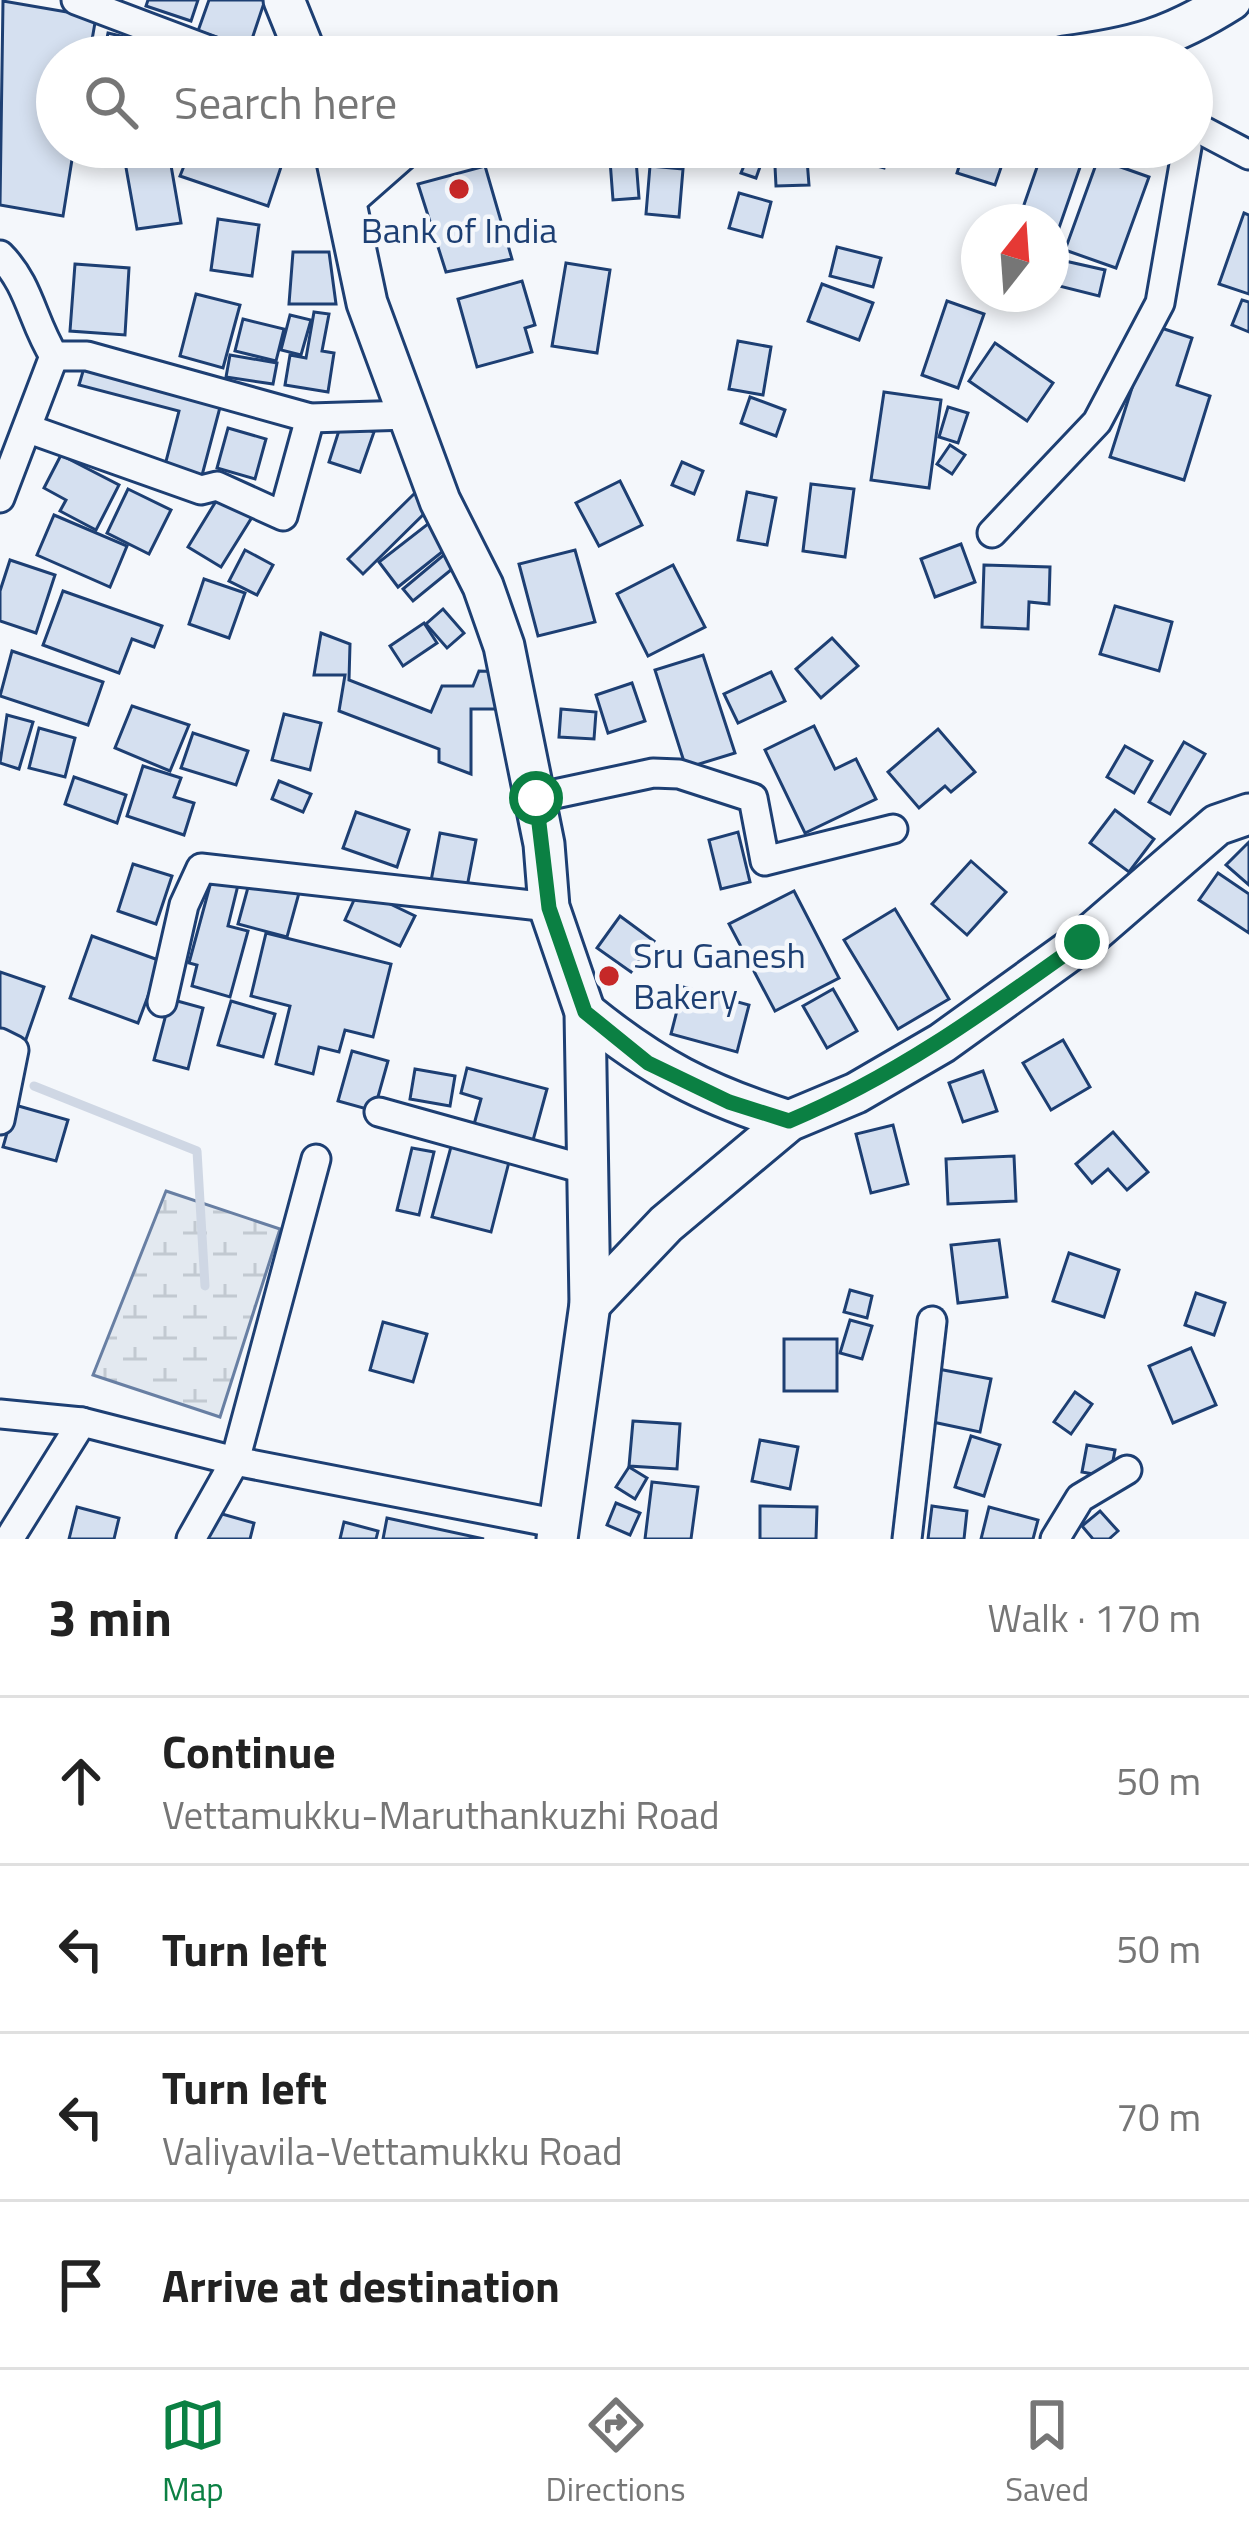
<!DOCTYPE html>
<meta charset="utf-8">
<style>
body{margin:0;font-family:"Titillium Web",sans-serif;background:#f6f6f6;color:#222}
.compass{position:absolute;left:961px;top:204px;width:108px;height:108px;border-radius:50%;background:#fff;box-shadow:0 6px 18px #0003;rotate:17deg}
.stop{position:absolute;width:36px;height:36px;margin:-27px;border:9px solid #0b8043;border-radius:50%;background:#fff}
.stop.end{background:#0b8043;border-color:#fff;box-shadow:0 3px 12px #0008}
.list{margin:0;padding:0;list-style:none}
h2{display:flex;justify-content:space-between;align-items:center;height:156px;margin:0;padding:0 48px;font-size:51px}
h2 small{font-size:39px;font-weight:400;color:#767676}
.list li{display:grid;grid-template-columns:78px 1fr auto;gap:36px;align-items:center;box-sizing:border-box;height:168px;padding:0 48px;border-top:3px solid #e0e0e0}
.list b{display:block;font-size:45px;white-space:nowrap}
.list p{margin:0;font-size:39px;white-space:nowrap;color:#767676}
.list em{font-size:39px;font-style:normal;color:#767676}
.icon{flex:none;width:66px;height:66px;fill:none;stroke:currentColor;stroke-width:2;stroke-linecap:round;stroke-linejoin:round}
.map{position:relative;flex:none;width:1249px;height:1539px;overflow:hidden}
.search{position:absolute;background:#fff;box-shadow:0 6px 18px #0003;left:36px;right:36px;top:36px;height:132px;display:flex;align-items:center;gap:30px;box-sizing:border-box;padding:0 42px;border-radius:66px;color:#767676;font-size:45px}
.sheet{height:828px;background:#fff}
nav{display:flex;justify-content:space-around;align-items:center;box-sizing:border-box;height:168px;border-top:3px solid #e0e0e0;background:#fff;font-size:33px;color:#767676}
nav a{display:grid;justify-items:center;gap:6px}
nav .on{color:#0b8043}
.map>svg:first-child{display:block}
.wetland{fill:url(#wetland-marsh);stroke:#687fa3;stroke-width:3}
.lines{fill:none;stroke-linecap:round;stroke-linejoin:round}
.stream{stroke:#cfd7e4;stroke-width:9}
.building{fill:#d5e0f0;stroke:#1d3f73;stroke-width:3}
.street-casing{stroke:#1d3f73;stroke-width:33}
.secondary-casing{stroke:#1d3f73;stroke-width:45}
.street{stroke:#f4f7fb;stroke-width:27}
.secondary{stroke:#f4f7fb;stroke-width:39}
.route{stroke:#0b8043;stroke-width:15}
.poi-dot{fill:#c62828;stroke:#f4f7fb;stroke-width:4.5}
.labels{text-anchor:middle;stroke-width:9;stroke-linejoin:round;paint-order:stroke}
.poi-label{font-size:36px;fill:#1d3f73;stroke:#f4f7fb}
</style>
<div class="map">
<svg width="1249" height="1539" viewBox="0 0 1249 1539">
<defs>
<pattern id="wetland-marsh" width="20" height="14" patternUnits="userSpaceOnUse" patternTransform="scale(3)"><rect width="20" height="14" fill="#e3e9f0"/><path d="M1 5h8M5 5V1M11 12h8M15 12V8" fill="none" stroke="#c2c9d1"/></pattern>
</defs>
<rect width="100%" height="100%" fill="#f4f7fb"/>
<polygon class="wetland" points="166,1191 280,1229 220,1417 93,1375"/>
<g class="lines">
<polyline class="stream" points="34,1086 197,1151 205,1286"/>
</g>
<g class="building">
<polygon points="148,0 198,0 191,21 146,6"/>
<polygon points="209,0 265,0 249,48 198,31"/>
<polygon points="3,1 96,17 89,57 57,57 57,147 74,147 63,216 0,205"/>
<polygon points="108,33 150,43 147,57 103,57"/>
<polygon points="173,147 262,147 259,156 282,164 268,206 180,176 188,156"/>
<polygon points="609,147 635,147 639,198 613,200"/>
<polygon points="724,147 767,147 756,178 741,173 748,156"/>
<polygon points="774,147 806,147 809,185 776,186"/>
<polygon points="828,147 889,147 884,168 827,153"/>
<polygon points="965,147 1008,147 995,185 957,173"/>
<polygon points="1044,147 1087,147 1051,251 1051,222 1018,222"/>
<polygon points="169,154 181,223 137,229 125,162"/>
<polygon points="1098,159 1149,177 1116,268 1065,250"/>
<polygon points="485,166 512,259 446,272 418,184"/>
<polygon points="650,166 683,169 679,217 646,214"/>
<polygon points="739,193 771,202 762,237 729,228"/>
<polygon points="1244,213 1249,215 1249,294 1219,284"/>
<polygon points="218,219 259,225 252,276 211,270"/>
<polygon points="837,247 881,258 873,287 830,276"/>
<polygon points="293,252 329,252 336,304 289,304"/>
<polygon points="1065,261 1105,270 1099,296 1059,286"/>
<polygon points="566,263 610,270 597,353 552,346"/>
<polygon points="75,264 129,268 125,335 70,331"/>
<polygon points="522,281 535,325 525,328 532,352 477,367 458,299"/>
<polygon points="822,284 873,303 859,340 808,321"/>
<polygon points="196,294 240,305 223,368 180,356"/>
<polygon points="1242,300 1249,302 1249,332 1232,325"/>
<polygon points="947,301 984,314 958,388 922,375"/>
<polygon points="314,312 329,314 322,351 334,353 328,392 285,385 290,355 306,358"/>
<polygon points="290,315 311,320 301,355 281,350"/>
<polygon points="243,319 284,329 276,361 235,351"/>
<polygon points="1152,325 1192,338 1177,385 1210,396 1184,480 1110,457"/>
<polygon points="738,341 771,347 763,395 729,389"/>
<polygon points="995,343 1053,383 1027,421 969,381"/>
<polygon points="230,355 277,363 273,384 226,377"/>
<polygon points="86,361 223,396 200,483 163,473 179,411 79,385"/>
<polygon points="884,392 941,400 929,488 871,480"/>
<polygon points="750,397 785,410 776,436 741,423"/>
<polygon points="948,407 968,413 958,443 939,437"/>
<polygon points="342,421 374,432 360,472 329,462"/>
<polygon points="228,428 266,439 255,479 217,468"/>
<polygon points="950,445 965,455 952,474 937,464"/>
<polygon points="61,455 119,485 96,530 60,511 66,500 44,488"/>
<polygon points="682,462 703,471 694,494 672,485"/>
<polygon points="620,481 642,525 599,546 576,503"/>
<polygon points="811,484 854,489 845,557 803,551"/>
<polygon points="128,489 171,510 149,554 107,533"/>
<polygon points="417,491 432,506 363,574 348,559"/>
<polygon points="747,492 776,498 767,545 738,540"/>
<polygon points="221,493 254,514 221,567 188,547"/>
<polygon points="54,515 127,546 110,587 37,555"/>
<polygon points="433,520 452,544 398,587 379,562"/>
<polygon points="961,544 975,582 935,597 921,559"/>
<polygon points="245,550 273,565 257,595 229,581"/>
<polygon points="575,550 595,622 538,636 519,564"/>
<polygon points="446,553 457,565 413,601 403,589"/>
<polygon points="10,560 55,575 36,633 0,621 0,591"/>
<polygon points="673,565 705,627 648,656 617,594"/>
<polygon points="984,565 1050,567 1049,604 1029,602 1028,629 982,627"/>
<polygon points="204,579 245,593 229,638 189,624"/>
<polygon points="63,591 162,626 154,647 132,639 119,673 43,645"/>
<polygon points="1115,606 1172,622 1159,671 1100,654"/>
<polygon points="443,609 464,633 447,648 426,624"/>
<polygon points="424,623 437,643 403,666 390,646"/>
<polygon points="321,633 350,644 349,680 431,712 442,686 473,686 479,671 506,672 505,709 471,709 471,774 439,762 439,749 339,711 345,675 314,675"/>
<polygon points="832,638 858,666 821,698 796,669"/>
<polygon points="12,651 103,682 88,725 0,696"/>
<polygon points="703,655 735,753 686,768 655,670"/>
<polygon points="771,672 785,701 738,723 724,694"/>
<polygon points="632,683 645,721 608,733 596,695"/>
<polygon points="132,706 189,725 170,771 115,748"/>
<polygon points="561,709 596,712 594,739 559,737"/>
<polygon points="284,714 321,723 310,770 272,760"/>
<polygon points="7,715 33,722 19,769 0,763"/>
<polygon points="814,726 835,769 856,759 876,799 805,833 765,750"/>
<polygon points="39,728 75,738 65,777 29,768"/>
<polygon points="938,729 975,772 951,792 945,786 919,808 888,772"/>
<polygon points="193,733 248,751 236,785 181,768"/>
<polygon points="1184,742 1205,754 1170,814 1149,802"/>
<polygon points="1125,746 1152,761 1134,793 1107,777"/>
<polygon points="143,766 181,778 174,797 194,803 184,835 127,816"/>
<polygon points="74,777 126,795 117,823 65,804"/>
<polygon points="279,781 311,794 303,812 272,799"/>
<polygon points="1115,810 1154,839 1129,872 1090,843"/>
<polygon points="356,812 409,830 397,867 343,848"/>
<polygon points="738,832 750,882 721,889 709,840"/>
<polygon points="440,833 476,840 467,887 431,881"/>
<polygon points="1249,842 1249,885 1226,865"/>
<polygon points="971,861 1006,892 967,935 932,904"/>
<polygon points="133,864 172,876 156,924 118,911"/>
<polygon points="1218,873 1249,894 1249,933 1199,900"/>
<polygon points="212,878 238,885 228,926 248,931 230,997 192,986 197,965 189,963"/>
<polygon points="250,880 299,893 287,937 238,924"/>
<polygon points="359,889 415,916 400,946 345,920"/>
<polygon points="794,891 839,978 775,1011 729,924"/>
<polygon points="895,909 949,999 898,1029 844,940"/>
<polygon points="620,916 654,941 631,972 597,948"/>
<polygon points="266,933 391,964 373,1037 345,1030 339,1052 319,1047 313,1074 276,1064 290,1006 251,996"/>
<polygon points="92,936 161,961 138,1023 70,998"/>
<polygon points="0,972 44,987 25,1042 0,1034"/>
<polygon points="683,987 749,1005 737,1052 671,1034"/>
<polygon points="833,989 857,1031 827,1048 803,1006"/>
<polygon points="170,999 203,1008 188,1069 154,1060"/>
<polygon points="231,1001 275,1014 263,1057 218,1045"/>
<polygon points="1063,1040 1090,1087 1051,1110 1023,1063"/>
<polygon points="352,1051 388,1061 374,1111 338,1101"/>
<polygon points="467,1068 547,1089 532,1144 473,1128 481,1099 461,1093"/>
<polygon points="415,1069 455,1076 450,1106 410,1099"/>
<polygon points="983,1071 997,1111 963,1122 949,1083"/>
<polygon points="15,1105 68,1120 56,1161 3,1147"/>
<polygon points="893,1125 908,1184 871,1193 856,1134"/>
<polygon points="1113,1132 1148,1172 1127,1190 1108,1169 1092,1183 1076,1164"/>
<polygon points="452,1143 510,1158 491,1232 432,1217"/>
<polygon points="412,1148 434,1152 419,1215 397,1210"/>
<polygon points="1014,1156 1016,1201 948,1204 946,1159"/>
<polygon points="999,1240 1007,1297 958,1303 951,1245"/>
<polygon points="1069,1253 1119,1270 1104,1317 1053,1301"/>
<polygon points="850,1290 872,1296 867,1318 844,1312"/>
<polygon points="1196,1293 1225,1303 1214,1335 1185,1325"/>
<polygon points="850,1320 872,1326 862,1359 840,1353"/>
<polygon points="383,1322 427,1334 413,1382 370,1370"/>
<rect x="784" y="1339" width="53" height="52"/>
<polygon points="1191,1348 1216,1405 1173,1423 1149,1366"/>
<polygon points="938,1369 991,1379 980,1432 928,1421"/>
<polygon points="1075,1392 1092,1404 1071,1434 1054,1422"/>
<polygon points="633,1421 680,1424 677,1469 629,1466"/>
<polygon points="971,1436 1000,1445 984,1496 955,1487"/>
<polygon points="760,1440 798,1447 790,1489 752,1481"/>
<polygon points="1087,1445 1115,1450 1110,1477 1082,1472"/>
<polygon points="629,1467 647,1478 635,1499 616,1487"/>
<polygon points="652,1482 698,1487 691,1539 645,1539"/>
<polygon points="616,1503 640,1513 630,1535 607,1525"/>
<polygon points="760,1506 817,1507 816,1539 760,1539"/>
<polygon points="932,1506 967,1511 964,1539 928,1539"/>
<polygon points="77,1507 119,1518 114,1539 69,1539"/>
<polygon points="989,1507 1038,1520 1033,1539 981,1539"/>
<polygon points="208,1510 254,1523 250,1539 200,1539"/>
<polygon points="1100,1511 1118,1531 1109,1539 1093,1539 1082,1526"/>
<polygon points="387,1518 484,1539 383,1539"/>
<polygon points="344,1522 378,1531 376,1539 340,1539"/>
</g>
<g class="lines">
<defs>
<g id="street">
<polyline points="76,0 227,57"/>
<polyline points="1192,125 1249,155"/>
<path d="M0,255C30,285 32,321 54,356H87L310,418L409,415"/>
<polyline points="29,429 201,490 217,486 283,516 310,418"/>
<polyline points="0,498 54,356"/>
<polyline points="992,533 1097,422 1160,303 1187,147"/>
<polyline points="536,798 653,773 679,774 753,798 765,861 893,829"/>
<polyline points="162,1002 184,905 201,868 549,907"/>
<polyline points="0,1043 14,1050 0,1120"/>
<polyline points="379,1112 591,1171"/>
<polyline points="0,1414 82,1422 235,1461 559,1524"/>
<polyline points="9,1539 82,1422"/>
<polyline points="191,1539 235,1461 316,1159"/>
<polyline points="907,1539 932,1321"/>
<polyline points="1055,1539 1080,1498 1127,1470"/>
</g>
<g id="secondary">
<polyline points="284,0 307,57"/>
<path d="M1064,57C1134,48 1171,38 1231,0"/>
<polyline points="334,147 367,303 440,501 483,586 504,646 544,844 549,907 585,1012 590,1304 557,1539"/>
<polyline points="346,198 404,147"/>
<path d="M585,1012C654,1068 704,1094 789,1121"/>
<polyline points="590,1304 666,1224 789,1121 856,1093 942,1043 1082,942 1217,825 1249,814"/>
</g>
</defs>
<use href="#street" class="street-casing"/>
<use href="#secondary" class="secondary-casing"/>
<use href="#street" class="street"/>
<use href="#secondary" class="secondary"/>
</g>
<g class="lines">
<path class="route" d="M536,798L549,908L585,1012L648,1063L729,1102L789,1121C897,1076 987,1010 1082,942"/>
</g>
<g class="poi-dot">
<circle cx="459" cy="189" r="12"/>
<circle cx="609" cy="976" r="12"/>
</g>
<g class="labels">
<g class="poi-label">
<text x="459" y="243">Bank of India</text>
<text x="633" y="968" text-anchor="start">Sru Ganesh<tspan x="633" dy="41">Bakery</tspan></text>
</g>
</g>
</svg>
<svg class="compass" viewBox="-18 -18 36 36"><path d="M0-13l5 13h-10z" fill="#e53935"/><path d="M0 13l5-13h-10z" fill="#767676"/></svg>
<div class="stop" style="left:536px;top:798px"></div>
<div class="stop end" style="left:1082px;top:942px"></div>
<div class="search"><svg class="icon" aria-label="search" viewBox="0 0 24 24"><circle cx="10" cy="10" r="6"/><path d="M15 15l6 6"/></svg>Search here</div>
</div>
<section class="sheet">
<h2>3 min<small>Walk · 170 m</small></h2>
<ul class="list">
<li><svg class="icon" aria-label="ahead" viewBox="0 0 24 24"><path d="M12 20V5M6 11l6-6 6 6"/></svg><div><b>Continue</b><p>Vettamukku-Maruthankuzhi Road</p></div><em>50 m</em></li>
<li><svg class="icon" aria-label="left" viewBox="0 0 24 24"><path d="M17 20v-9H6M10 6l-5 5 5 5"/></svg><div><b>Turn left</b></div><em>50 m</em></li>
<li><svg class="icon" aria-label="left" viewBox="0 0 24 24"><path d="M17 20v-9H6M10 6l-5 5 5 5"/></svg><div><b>Turn left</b><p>Valiyavila-Vettamukku Road</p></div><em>70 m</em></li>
<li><svg class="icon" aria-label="arrive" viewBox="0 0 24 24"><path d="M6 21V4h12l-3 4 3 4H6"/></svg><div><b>Arrive at destination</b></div></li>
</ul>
</section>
<nav>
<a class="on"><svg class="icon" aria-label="map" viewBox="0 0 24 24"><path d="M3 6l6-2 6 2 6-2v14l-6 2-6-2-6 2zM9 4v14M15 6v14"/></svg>Map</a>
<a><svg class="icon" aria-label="directions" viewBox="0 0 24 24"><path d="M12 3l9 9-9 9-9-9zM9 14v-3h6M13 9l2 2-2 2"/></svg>Directions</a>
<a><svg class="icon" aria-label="saved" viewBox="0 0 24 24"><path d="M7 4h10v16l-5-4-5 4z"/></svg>Saved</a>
</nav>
